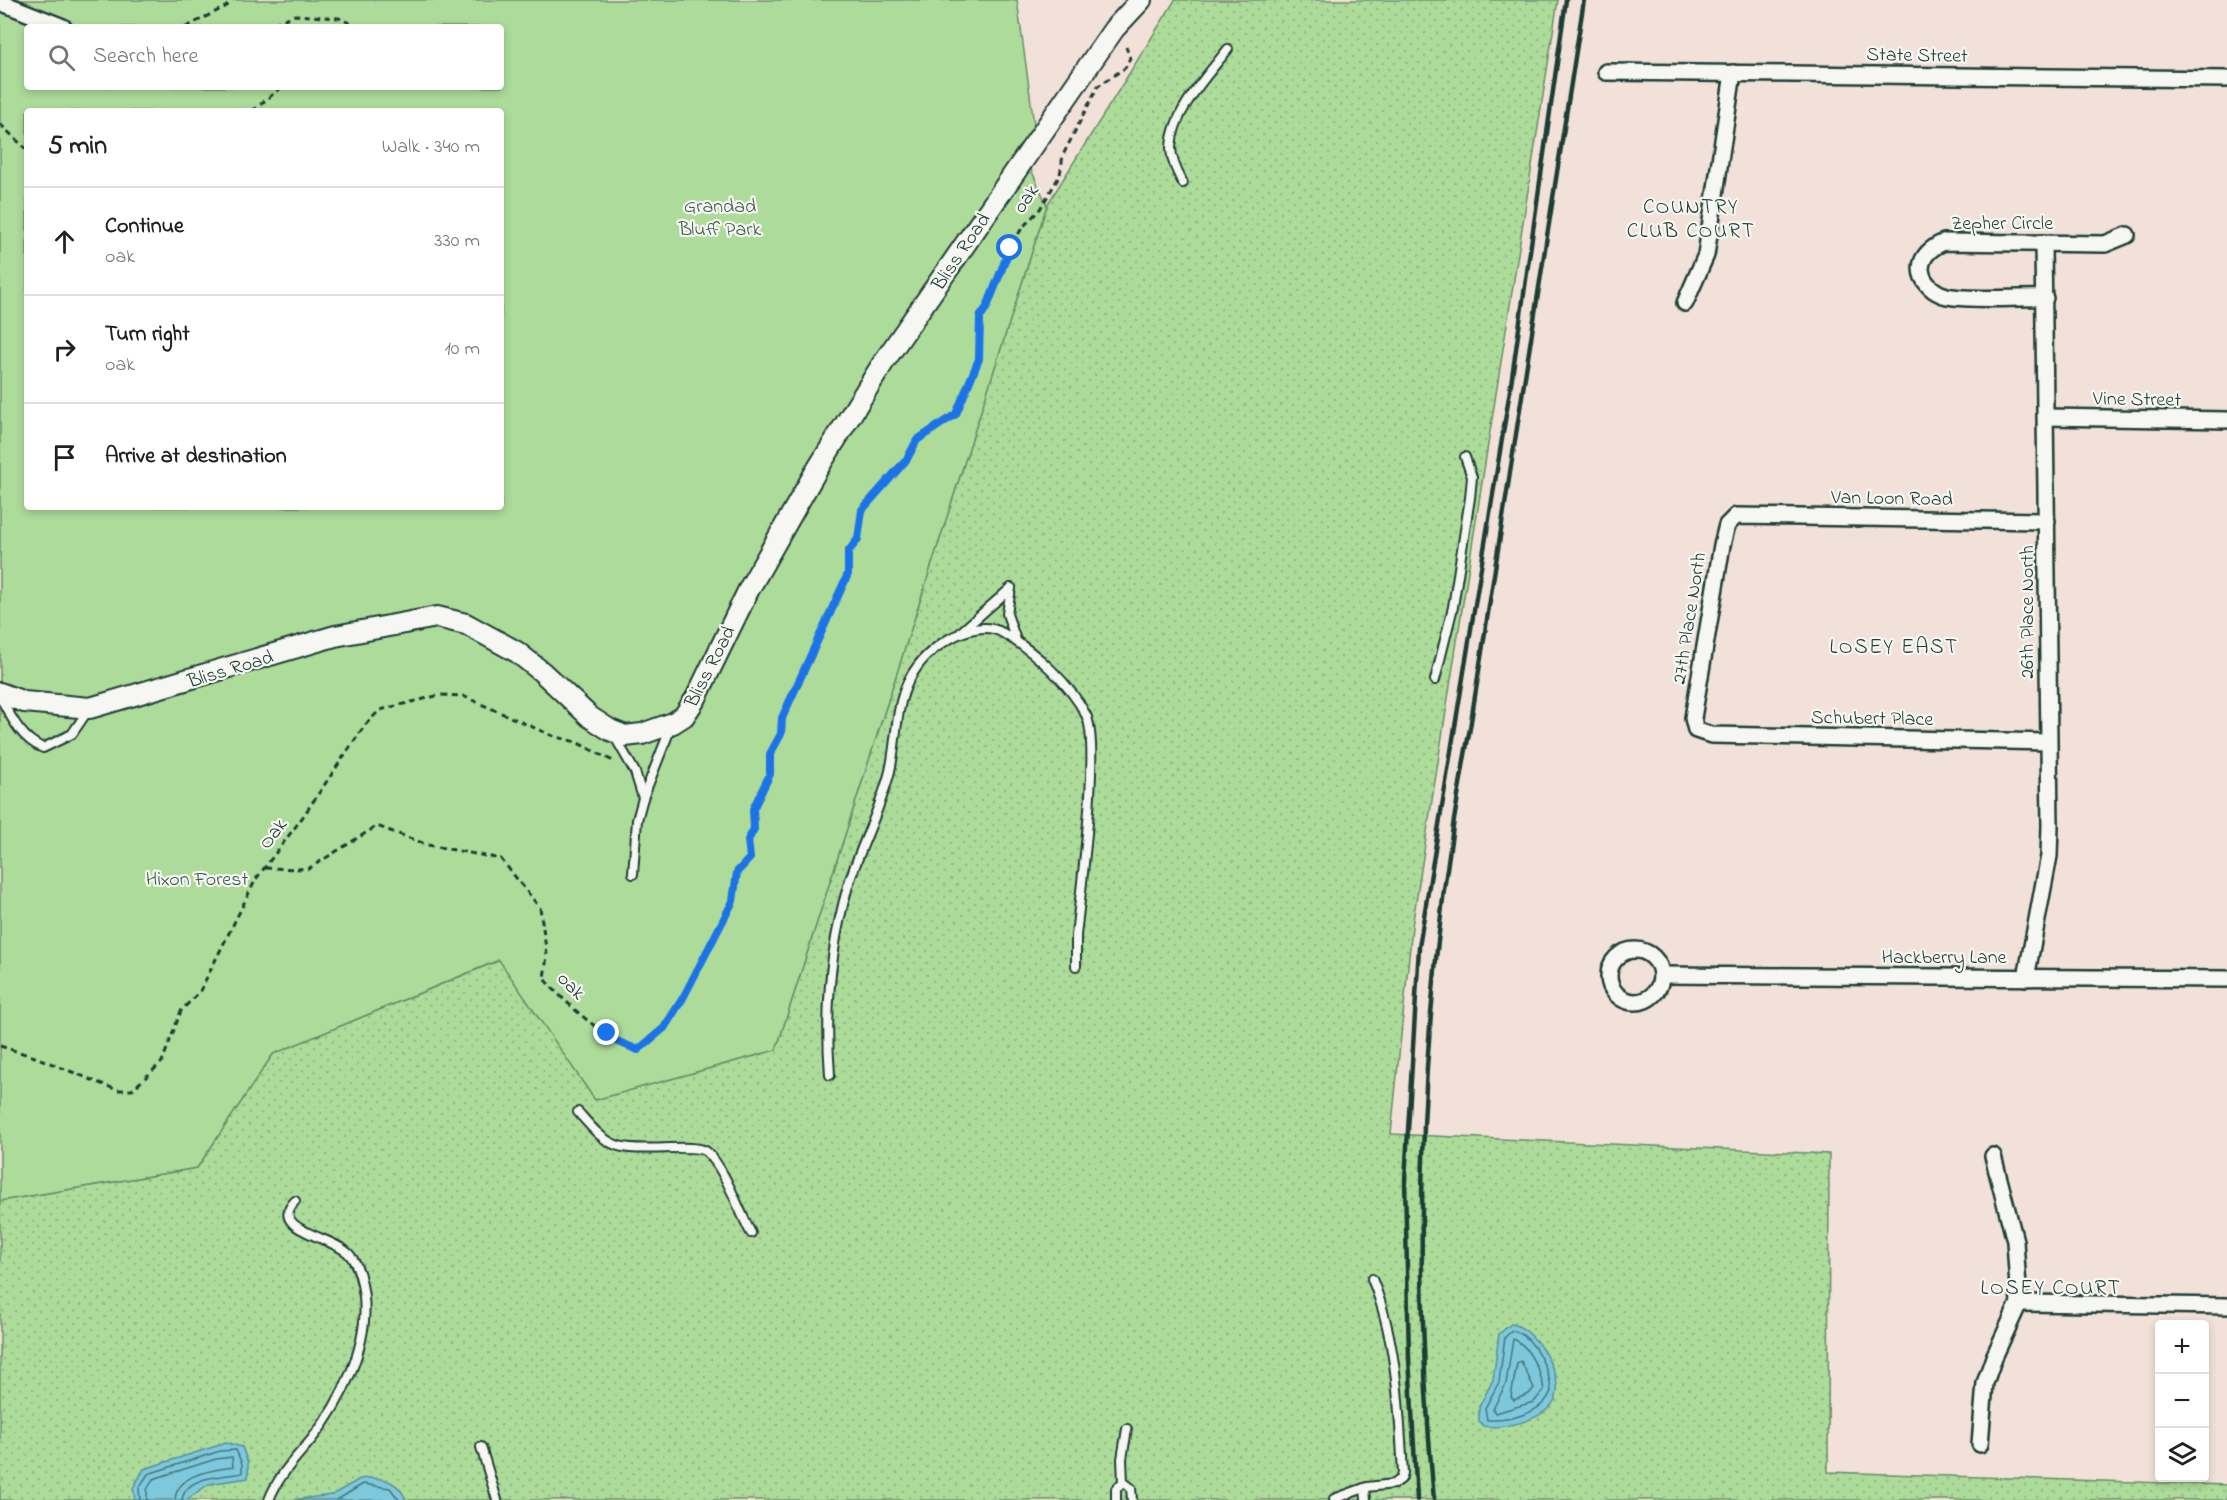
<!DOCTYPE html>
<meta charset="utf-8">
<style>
body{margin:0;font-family:"Indie Flower",sans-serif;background:#f2f2f2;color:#202124}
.controls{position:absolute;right:18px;bottom:18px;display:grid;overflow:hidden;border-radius:6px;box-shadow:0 3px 9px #0003}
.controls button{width:54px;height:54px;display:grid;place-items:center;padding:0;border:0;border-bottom:2px solid #e0e0e0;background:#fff;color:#202124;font:30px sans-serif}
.stop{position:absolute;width:18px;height:18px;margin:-14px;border:4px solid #1a73e8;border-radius:50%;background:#fff}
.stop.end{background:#1a73e8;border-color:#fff;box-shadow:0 2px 6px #0008}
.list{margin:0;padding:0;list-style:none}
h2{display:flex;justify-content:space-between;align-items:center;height:78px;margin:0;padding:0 24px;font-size:26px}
h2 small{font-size:20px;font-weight:400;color:#757577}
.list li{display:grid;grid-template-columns:39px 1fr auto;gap:18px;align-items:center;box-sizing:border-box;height:108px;padding:0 24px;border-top:2px solid #e0e0e0}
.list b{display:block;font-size:22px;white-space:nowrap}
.list p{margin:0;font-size:20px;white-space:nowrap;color:#757577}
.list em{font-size:20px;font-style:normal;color:#757577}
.icon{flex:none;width:33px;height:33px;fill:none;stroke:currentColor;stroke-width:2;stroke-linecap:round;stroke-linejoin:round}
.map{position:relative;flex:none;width:2227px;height:1500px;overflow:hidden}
.search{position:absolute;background:#fff;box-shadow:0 3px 9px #0003;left:24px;top:24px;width:480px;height:66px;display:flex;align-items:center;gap:15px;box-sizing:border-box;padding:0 21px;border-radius:6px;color:#757577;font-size:22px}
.panel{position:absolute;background:#fff;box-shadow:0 3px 9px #0003;left:24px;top:108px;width:480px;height:402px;border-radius:6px}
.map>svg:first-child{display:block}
.grass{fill:url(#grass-dots);stroke:#668c67;stroke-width:1.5}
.park{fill:#addb9a;stroke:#668c67;stroke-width:1.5;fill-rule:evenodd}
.water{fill:#7dc8dd;stroke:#579099;stroke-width:1.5}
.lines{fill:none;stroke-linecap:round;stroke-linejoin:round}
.shore{stroke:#457578;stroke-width:1.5}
.lane-casing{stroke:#1f3d34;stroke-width:12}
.street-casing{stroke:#1f3d34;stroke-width:20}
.secondary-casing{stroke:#1f3d34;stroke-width:24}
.path{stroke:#1f3d34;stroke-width:3;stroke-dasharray:6 4.5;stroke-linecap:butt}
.lane{stroke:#f6f6f2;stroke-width:8}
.street{stroke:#f6f6f2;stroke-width:15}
.secondary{stroke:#f6f6f2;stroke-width:20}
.rail{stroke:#1f3d34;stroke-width:4.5}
.route{stroke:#1a73e8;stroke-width:8}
.labels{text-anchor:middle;stroke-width:4.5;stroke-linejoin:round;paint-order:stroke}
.street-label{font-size:20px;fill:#1f3d34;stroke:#f6f6f2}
.park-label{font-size:20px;fill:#3b5d48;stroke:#f6f6f2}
.neighbourhood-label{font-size:21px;letter-spacing:1.5px;fill:#1f3d34;stroke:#f6f6f2}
</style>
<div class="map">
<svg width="2227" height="1500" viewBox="0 0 2227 1500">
<defs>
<pattern id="grass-dots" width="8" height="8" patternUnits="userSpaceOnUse" patternTransform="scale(1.5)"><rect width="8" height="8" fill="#addb9a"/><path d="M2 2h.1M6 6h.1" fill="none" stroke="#94bd85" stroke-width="1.8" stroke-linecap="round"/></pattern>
</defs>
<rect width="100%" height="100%" fill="#f2e1d8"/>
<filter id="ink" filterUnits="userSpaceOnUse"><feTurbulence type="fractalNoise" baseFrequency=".0167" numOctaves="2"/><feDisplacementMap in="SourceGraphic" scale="12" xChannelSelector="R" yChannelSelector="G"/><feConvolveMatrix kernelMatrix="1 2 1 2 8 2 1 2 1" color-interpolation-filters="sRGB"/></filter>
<g filter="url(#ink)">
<polygon class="grass" points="1175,0 1558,0 1412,927 1391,1134 1829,1154 1828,1472 2227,1485 2227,1500 0,1500 0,1201 197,1168 273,1054 500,960 595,1100 776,1050 1047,205"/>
<path class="park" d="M0,0H1017L1036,139L1025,156L1047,205L776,1050L595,1100L499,960L273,1054L197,1168L0,1201ZM27,27H501V87H27ZM27,111H501V507H27Z"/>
<g class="water">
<path d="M1511,1324C1533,1326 1560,1371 1557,1392C1554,1419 1504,1430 1483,1426L1479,1421V1407L1493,1380L1499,1334Z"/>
<polygon points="226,1443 242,1447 248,1463 248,1478 209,1484 186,1500 135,1500 133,1488 144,1469"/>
<path d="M367,1478C386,1478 399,1482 406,1500H291L332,1495L360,1479Z"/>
</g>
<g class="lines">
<g class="shore">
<path d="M1512,1331C1533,1333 1550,1372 1551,1391C1543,1414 1508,1421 1487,1420L1485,1408L1499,1382L1505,1337Z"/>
<path d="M1513,1339C1528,1343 1542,1375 1544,1390L1534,1402L1495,1413L1493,1409L1506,1384Z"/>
<polygon points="1521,1361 1534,1388 1529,1394 1514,1400 1511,1397 1517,1363"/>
<path d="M140,1500L139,1488L148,1474L220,1451L236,1450L242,1464V1473C224,1477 186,1475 182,1500"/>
<path d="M147,1500V1490L153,1479L216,1459L232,1457L233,1467C214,1470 177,1473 175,1500"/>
<polyline points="337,1500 363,1484 390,1488 399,1500"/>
</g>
<defs>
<g id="lane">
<path d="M1183,183C1177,172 1171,160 1171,147C1173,111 1207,76 1228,49"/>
<polyline points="1011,588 1007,614 1016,640"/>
<polyline points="962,631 1011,588"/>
<polyline points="1435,680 1453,607 1470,498 1472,477 1465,457"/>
<path d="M0,697C11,717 21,739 43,748L72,734L89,709"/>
<polyline points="615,737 635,772 643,798 671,727"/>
<polyline points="633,874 637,820 643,798"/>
<path d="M830,1075C825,1011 830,948 848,886C860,847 880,811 890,771C898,736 894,697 917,667C933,644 976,617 1003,633C1035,652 1069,682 1086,715C1101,744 1080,895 1076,936V966"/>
<path d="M578,1112C589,1124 600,1139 616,1145C636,1154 697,1142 707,1152C725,1169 739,1211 751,1233"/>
<polyline points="481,1447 497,1500"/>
<polyline points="1123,1482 1131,1488 1132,1500"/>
<polyline points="1365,1488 1366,1500"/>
<path d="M1334,1499L1367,1487L1394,1484L1401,1479L1403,1473C1399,1409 1397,1339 1372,1279"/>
<path d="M269,1500C278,1476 295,1459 311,1440C341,1403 369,1346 364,1297C362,1282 359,1265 349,1254C332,1236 268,1230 295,1201"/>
<polyline points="1116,1500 1116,1489 1123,1482 1122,1459 1127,1429"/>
</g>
<g id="street">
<polyline points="0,2 63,27"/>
<polyline points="1606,72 2227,79"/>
<path d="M2045,298C2018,297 1972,301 1947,296C1934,293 1921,282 1921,268C1922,254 1933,247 1944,242L2105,244L2127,235"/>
<polyline points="1685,303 1706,255 1733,73"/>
<polyline points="2046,417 2227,420"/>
<polyline points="2047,521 1736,516 1727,525 1722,545 1693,718 1696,730 1711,735 2048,742"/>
<circle cx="1635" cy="976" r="26"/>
<polyline points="1661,975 2227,979"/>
<polyline points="2026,978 2049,856 2050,826 2043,243"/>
<polyline points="2019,1303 2227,1306"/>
<polyline points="1980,1444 1985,1383 1994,1357 2019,1303 2015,1241 1993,1156"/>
</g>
<polyline id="secondary" points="0,693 24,702 90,708 335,636 437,617 466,624 517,652 542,672 590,717 610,730 625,736 642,734 673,723 684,716 696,698 749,589 815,473 883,363 1114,29 1141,0"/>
</defs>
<use href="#lane" class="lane-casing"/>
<use href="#street" class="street-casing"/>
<use href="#secondary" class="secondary-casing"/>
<g class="path">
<polyline points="186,27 227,6 230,0"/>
<polyline points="264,27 295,15 339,18 358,27"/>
<polyline points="252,111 282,87"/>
<polyline points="0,124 27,150"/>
<path d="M265,868L308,869L377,826L428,845L501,859L540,908L547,955L544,979C568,1005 604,1039 638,1050L664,1028L683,998L733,901L737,872L750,858L748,840L754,829L752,809L770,774V754L781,734L782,718L848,574V552L858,539L862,509L907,459L917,440L956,414L979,359L980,317L987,307L1010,248L1022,228L1040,209L1060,175L1063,155L1098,86L1125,68L1130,58L1126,47"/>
<polyline points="0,1046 35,1057 117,1090 132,1090 162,1062 181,1011 200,991 256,879 302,818 365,725 380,710 440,695 463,696 553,736 576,742 613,761"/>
</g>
<use href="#lane" class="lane"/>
<use href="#street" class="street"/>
<use href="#secondary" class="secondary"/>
<g class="rail">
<polyline points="1417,1500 1409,1358 1405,1180 1419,947 1511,384 1566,0"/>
<path d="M1434,1500C1410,1242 1421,983 1470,728L1584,0"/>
</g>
</g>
</g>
<g class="lines" filter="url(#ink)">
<polyline class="route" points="607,1033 614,1040 638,1050 664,1028 683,998 733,901 737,872 750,858 748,840 754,829 753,809 770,774 770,754 781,734 782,718 848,574 848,552 858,539 862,510 907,459 917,440 956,414 979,359 980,317 987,307 1010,248"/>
</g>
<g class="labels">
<g class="street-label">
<text transform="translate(1917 54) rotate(1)" y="7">State Street</text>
<text transform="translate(1025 198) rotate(-55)" y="7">oak</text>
<text x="2002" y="229">Zepher Circle</text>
<text transform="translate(960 251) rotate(-56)" y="7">Bliss Road</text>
<text transform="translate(2137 398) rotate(1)" y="7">Vine Street</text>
<text transform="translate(1892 497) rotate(1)" y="7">Van Loon Road</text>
<text transform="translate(2026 612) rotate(-90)" y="7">26th Place North</text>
<text transform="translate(1688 618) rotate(-81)" y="7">27th Place North</text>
<text transform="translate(709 666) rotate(-63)" y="7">Bliss Road</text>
<text transform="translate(230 668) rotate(-17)" y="7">Bliss Road</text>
<text transform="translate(1872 717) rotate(1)" y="7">Schubert Place</text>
<text transform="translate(272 833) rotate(-53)" y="7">Oak</text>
<text x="1944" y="963">Hackberry Lane</text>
<text transform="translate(572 985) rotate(45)" y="7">oak</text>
</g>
<g class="park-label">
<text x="720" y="212">Grandad<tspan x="720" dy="23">Bluff Park</tspan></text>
<text x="197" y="885">Hixon Forest</text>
</g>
<g class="neighbourhood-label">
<text x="1691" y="213">COUNTRY<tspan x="1691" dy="24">CLUB COURT</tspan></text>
<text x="1894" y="653">LOSEY EAST</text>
<text x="2051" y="1294">LOSEY COURT</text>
</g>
</g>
</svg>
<div class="controls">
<button>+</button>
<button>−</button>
<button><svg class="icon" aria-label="layers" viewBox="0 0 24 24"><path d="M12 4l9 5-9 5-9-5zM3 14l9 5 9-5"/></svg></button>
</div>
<div class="stop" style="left:1010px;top:248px"></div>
<div class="stop end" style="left:607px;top:1033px"></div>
<div class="search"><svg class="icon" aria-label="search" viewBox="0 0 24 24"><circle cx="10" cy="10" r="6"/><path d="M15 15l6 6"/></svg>Search here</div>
<section class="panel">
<h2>5 min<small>Walk · 340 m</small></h2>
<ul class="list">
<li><svg class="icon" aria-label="ahead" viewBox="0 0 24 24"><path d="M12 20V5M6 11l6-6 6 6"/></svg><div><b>Continue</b><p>oak</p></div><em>330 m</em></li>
<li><svg class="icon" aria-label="right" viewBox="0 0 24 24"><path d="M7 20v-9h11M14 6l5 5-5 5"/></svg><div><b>Turn right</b><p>oak</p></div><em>10 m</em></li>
<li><svg class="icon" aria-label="arrive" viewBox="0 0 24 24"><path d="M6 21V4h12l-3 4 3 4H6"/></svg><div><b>Arrive at destination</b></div></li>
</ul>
</section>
</div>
